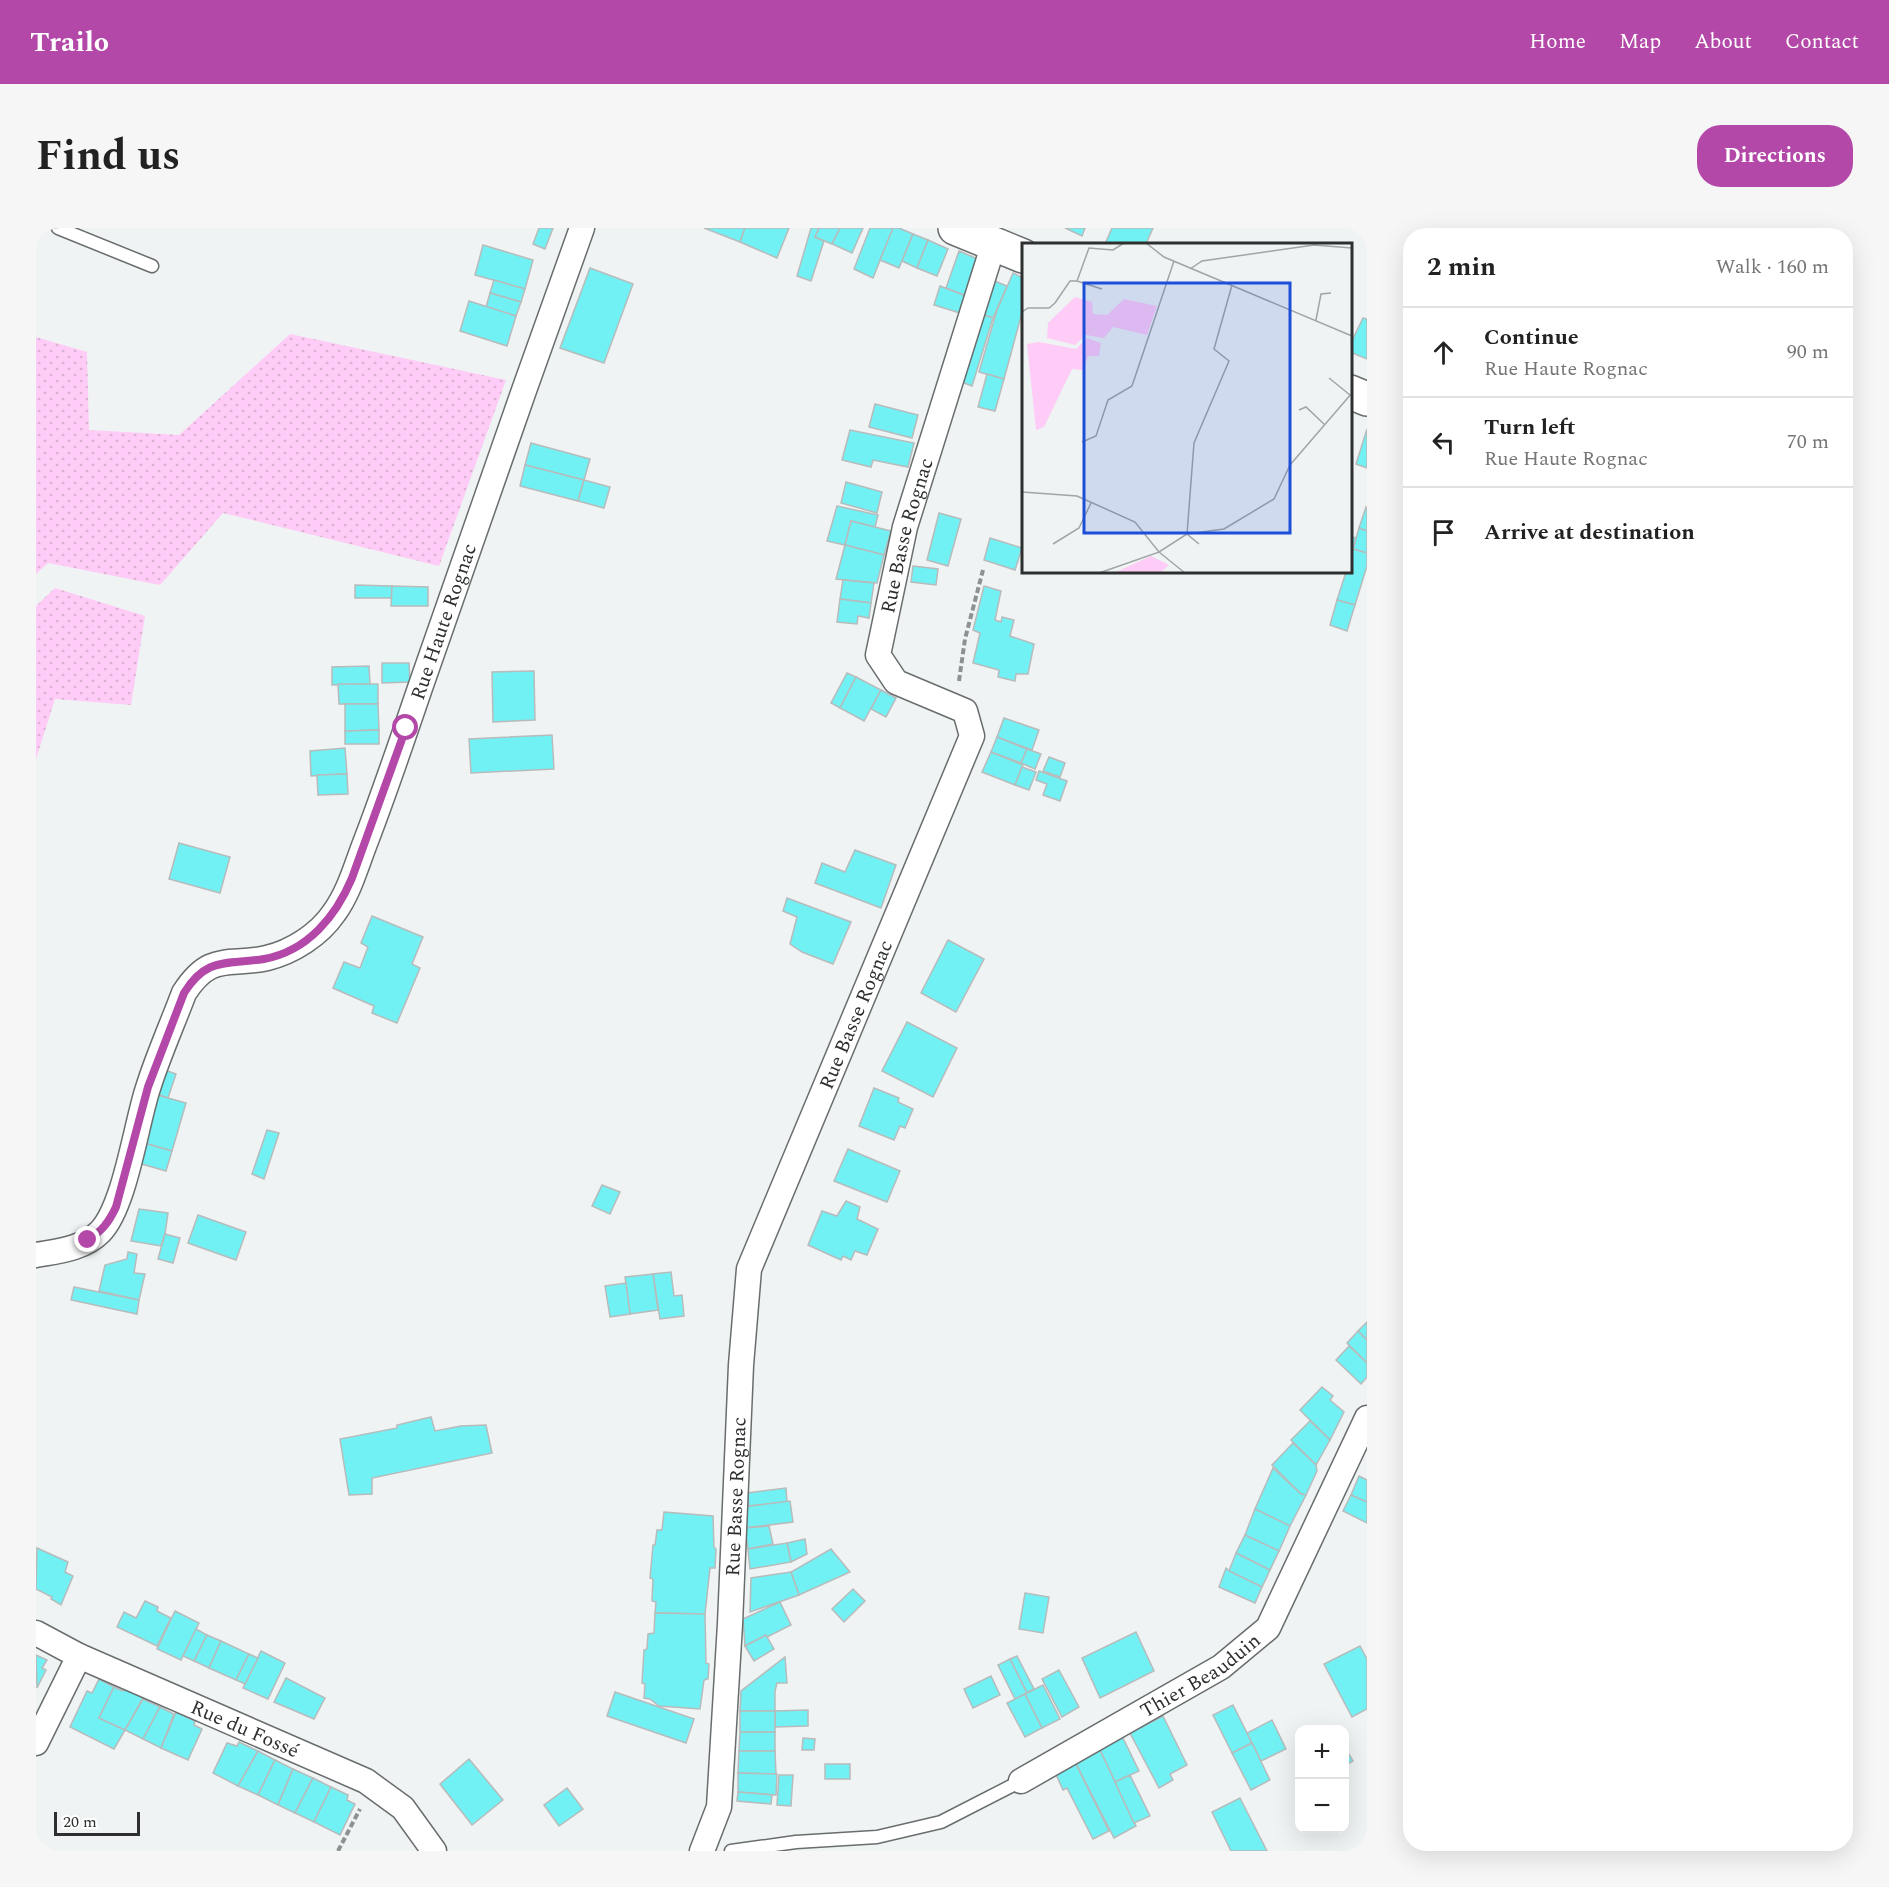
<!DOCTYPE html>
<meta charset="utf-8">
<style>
body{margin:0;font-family:Spectral,serif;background:#f6f6f6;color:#222}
.controls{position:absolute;right:18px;bottom:18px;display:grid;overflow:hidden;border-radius:12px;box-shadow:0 6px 24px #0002}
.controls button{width:54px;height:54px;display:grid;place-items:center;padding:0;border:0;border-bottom:2px solid #e0e0e0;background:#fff;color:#222;font:30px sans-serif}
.scale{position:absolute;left:18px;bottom:15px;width:86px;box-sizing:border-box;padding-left:6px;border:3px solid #2e3030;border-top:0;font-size:16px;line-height:21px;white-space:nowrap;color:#2e3030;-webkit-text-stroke:4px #fff;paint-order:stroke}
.stop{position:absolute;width:18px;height:18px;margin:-14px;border:4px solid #b348a8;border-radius:50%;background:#fff}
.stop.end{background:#b348a8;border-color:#fff;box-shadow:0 2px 6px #0008}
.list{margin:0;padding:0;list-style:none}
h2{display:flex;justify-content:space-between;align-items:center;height:78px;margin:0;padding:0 24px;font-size:26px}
h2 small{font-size:20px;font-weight:400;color:#767676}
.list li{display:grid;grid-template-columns:39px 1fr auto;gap:18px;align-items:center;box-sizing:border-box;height:90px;padding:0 24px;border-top:2px solid #e0e0e0}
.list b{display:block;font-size:22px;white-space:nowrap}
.list p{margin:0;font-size:20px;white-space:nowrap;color:#767676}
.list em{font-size:20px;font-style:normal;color:#767676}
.icon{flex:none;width:33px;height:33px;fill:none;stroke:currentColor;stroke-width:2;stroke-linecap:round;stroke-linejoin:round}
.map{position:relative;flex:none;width:1331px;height:1623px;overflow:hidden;border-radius:24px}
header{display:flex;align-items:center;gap:36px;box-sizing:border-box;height:84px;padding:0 30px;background:#b348a8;color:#fff}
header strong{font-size:28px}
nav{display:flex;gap:33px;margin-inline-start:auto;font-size:21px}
.intro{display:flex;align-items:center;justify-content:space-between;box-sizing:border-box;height:144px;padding:0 36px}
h1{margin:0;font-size:42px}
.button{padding:15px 27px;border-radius:24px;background:#b348a8;color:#fff;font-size:21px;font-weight:700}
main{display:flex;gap:36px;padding:0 36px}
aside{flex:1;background:#fff;border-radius:24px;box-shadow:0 6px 24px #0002}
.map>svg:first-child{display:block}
.grass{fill:url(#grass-dots)}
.building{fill:#72f1f5;stroke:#b7bbbb;stroke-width:1.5}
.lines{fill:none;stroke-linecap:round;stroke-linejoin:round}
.lane-casing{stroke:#696d6d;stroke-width:15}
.street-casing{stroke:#696d6d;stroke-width:27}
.secondary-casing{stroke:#696d6d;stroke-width:36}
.path{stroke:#8e9191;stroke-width:4;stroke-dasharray:6 3;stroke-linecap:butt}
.lane{stroke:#fff;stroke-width:12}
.street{stroke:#fff;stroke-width:24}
.secondary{stroke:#fff;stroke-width:33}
.route{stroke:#b348a8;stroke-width:8}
.labels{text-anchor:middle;stroke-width:4.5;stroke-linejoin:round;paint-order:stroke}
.street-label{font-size:20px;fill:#2e3030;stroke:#fff}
.inset-road{fill:none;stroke:#a2a5a5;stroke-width:1.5}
.view{fill:#1d4ed8;fill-opacity:0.15;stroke:#1d4ed8;stroke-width:3}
.inset-edge{fill:none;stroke:#2e3030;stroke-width:3}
</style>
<header>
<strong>Trailo</strong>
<nav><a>Home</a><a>Map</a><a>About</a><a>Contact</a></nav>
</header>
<div class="intro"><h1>Find us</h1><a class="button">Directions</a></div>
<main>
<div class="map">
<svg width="1331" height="1623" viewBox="0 0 1331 1623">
<defs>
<pattern id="grass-dots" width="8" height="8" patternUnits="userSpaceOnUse" patternTransform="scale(1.5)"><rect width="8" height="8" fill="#feccf6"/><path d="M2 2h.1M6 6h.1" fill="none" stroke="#dab0d3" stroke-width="1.8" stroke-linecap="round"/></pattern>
</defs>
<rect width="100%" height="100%" fill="#eff3f3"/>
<g class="grass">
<polygon points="254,106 470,152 403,338 187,285 124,357 12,335 0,346 0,109 51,124 53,202 143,207"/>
<polygon points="19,360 109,388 95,477 19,471 0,531 0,378"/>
</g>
<g class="building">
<polygon points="503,0 517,0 509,21 497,16"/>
<polygon points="668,0 709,0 704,14"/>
<polygon points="709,0 753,0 741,30 704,14"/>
<polygon points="775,0 783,0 779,9 788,13 775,53 761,48"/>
<polygon points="783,0 804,0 796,16 779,9"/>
<polygon points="804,0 827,0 816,25 796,16"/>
<polygon points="834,0 857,0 837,50 818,41"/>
<polygon points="857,0 863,0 877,6 863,40 844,32"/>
<polygon points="1029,0 1049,0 1046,8"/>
<polygon points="1076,0 1117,0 1110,16 1069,16"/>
<polygon points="877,6 892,12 881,40 866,33"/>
<polygon points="892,12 912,21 901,48 881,40"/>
<polygon points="447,17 497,32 489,61 439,47"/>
<polygon points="923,23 944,32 930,68 910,60"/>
<polygon points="554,40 597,56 568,135 524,120"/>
<polygon points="977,45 987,50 987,81 968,151 943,144 961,82"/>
<polygon points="458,52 489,61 485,74 454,65"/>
<polygon points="956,52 971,58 957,90 942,85"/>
<polygon points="904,58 930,68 924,85 898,77"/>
<polygon points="454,65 485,74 480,88 450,79"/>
<polygon points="433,73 480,88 471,118 424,103"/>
<polygon points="942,85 957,90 936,158 920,152"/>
<polygon points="1327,90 1331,91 1331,131 1314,124 1314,117"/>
<polygon points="951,146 968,151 959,183 942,179"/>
<polygon points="839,176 882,187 876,210 833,199"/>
<polygon points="1331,201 1331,240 1320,236"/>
<polygon points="814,202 878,215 872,239 837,232 835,239 806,232"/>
<polygon points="495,215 554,231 548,252 489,237"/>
<polygon points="489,237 548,252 542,273 484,258"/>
<polygon points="548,252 574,259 568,280 542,273"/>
<polygon points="810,254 846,264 841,285 805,275"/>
<polygon points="801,278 842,287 839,299 815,293 809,317 791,313"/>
<polygon points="1330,279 1331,280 1331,303 1323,300"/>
<polygon points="903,285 925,291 912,338 891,332"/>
<polygon points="815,293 855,303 848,327 809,317"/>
<polygon points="1323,300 1331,303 1331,325 1317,321"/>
<polygon points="1314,308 1320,310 1314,329"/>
<polygon points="954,310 986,320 979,342 948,332"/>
<polygon points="809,317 848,327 841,355 800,351"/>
<polygon points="1317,321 1331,325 1331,338 1319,377 1301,372 1310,344 1314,344 1314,329"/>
<polygon points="877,338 902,341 900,357 875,354"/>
<polygon points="807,352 838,355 835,375 804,371"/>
<polygon points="319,357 356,358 356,370 319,370"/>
<polygon points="356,358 392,359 392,378 355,378"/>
<polygon points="948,358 965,363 959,392 965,394 966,389 978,392 974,408 998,416 992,446 980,446 979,453 962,449 963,442 937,435 944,405 937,402"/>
<polygon points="804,371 835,375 833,390 822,388 821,396 801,394"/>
<polygon points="1301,372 1319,377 1311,403 1294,397"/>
<polygon points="346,435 373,435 374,454 346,455"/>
<polygon points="333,438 334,456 296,457 296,439"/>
<polygon points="498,443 499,492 457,494 456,444"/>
<polygon points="811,445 820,449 804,480 795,475"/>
<polygon points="820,449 845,462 828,493 804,480"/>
<polygon points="302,456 342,456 342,476 303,476"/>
<polygon points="845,462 860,470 850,489 835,481"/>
<polygon points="309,476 342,476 343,502 309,503"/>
<polygon points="968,490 1003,502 996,522 961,509"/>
<polygon points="343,502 343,516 309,516 309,503"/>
<polygon points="516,507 518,541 435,545 433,511"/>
<polygon points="961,509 991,521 985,535 955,524"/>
<polygon points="309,520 311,546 275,548 274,523"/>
<polygon points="991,521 1005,526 999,541 985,535"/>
<polygon points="955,524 987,537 979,557 946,544"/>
<polygon points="1013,529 1029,535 1024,549 1007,543"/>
<polygon points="986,539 1000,544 993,562 979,557"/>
<polygon points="1003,543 1031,553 1024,573 1007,567 1011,556 1000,552"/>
<polygon points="311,546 312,566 282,567 281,547"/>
<polygon points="143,615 194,629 184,665 133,651"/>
<polygon points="819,622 860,637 845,680 779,655 786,635 809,644"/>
<polygon points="751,670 815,694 797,736 766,724 754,716 761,689 747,683"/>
<polygon points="336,688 387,709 376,736 384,740 361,795 336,785 338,778 297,760 308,734 324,740 332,719 325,715"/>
<polygon points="912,712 948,731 920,784 885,765"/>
<polygon points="871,794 921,820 897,869 846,843"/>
<polygon points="126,841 140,846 132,870 118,865"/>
<polygon points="838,860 863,870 862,874 877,881 869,900 864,898 858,912 823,898"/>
<polygon points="118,866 150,875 136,923 108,915"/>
<polygon points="231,902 243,905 228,951 216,946"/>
<polygon points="108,915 136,923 130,943 102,935"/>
<polygon points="812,921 864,943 851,974 798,953"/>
<polygon points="566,957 584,964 574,986 556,978"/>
<polygon points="810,973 824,979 821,991 842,1001 831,1027 819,1023 815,1032 807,1028 805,1032 772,1017 786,983 801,988"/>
<polygon points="103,981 132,985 129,1006 125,1018 95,1013"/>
<polygon points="162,987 210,1004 200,1032 152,1015"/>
<polygon points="129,1006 144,1010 137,1035 122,1031"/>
<polygon points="92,1024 101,1026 98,1045 109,1046 103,1072 63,1063 69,1037 91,1031"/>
<polygon points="635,1044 638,1068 646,1067 648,1088 624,1091 617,1046"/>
<polygon points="617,1046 622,1082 594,1086 589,1049"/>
<polygon points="590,1055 594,1086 574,1089 569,1058"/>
<polygon points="38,1059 103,1072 101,1086 35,1072"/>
<polygon points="1331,1094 1331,1112 1322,1103"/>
<polygon points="1322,1103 1331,1112 1331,1135 1311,1115"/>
<polygon points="1313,1118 1331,1135 1331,1149 1325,1156 1300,1132"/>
<polygon points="1286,1159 1297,1168 1294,1172 1308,1184 1294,1212 1264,1182"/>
<polygon points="395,1189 399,1203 425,1198 450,1197 456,1225 336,1250 336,1266 313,1267 304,1211 361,1200 361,1197"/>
<polygon points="1274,1193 1294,1212 1280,1237 1255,1212"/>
<polygon points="1257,1215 1280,1237 1281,1243 1270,1267 1265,1266 1236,1237"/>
<polygon points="1237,1240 1265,1266 1270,1267 1254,1298 1219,1281"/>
<polygon points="1323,1248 1331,1252 1331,1274 1315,1267"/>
<polygon points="750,1260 751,1274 713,1278 711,1265"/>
<polygon points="1315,1267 1331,1274 1331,1295 1307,1283"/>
<polygon points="754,1273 757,1294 709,1300 707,1279"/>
<polygon points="1219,1281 1254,1298 1243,1323 1209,1307"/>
<polygon points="628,1284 677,1288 678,1319 680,1321 679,1340 674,1340 669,1386 619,1385 620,1374 616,1373 617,1351 614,1350 617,1317 619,1317 621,1302 626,1302"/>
<polygon points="733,1298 737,1316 712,1321 709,1300"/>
<polygon points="1209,1307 1243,1323 1234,1342 1200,1325"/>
<polygon points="769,1311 771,1326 755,1334 751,1315"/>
<polygon points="751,1315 755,1334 714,1341 712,1321"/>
<polygon points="1,1320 32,1334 29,1344 37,1348 25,1377 15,1371 16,1369 0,1361"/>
<polygon points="795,1321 814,1344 763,1367 755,1344"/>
<polygon points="1200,1325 1234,1342 1226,1359 1193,1343"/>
<polygon points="1190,1340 1193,1343 1226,1359 1219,1375 1183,1359"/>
<polygon points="755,1344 763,1367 714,1384 715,1350"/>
<polygon points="817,1361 829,1373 808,1394 796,1381"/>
<polygon points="989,1365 1013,1369 1007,1405 983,1401"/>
<polygon points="109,1373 122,1379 121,1383 135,1390 121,1418 81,1399 88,1384 100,1390"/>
<polygon points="744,1374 755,1397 731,1409 730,1407 709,1418 707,1391"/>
<polygon points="139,1383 163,1395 145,1432 121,1421"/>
<polygon points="619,1385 669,1386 670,1435 673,1436 672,1451 668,1452 664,1481 623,1478 614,1471 608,1470 609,1456 606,1455 608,1422 611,1421 612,1406 618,1405"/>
<polygon points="160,1401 171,1407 158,1433 147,1428"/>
<polygon points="1100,1404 1118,1443 1064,1470 1046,1430"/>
<polygon points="171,1407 185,1413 173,1440 158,1433"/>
<polygon points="730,1407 738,1421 718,1433 709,1418"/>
<polygon points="185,1413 213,1426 200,1452 173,1440"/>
<polygon points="1324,1418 1331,1431 1331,1481 1316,1489 1288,1436"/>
<polygon points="225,1423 249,1435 232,1471 207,1460"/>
<polygon points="213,1426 222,1430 209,1456 200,1452"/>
<polygon points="0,1427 11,1432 6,1440 10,1442 1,1460"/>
<polygon points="981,1428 998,1461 991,1465 974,1431"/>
<polygon points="749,1429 751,1455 741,1455 739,1463 739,1483 704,1483 705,1463"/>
<polygon points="974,1431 991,1465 979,1471 962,1437"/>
<polygon points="1023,1442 1043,1479 1026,1489 1006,1451"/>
<polygon points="955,1448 964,1467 937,1480 928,1461"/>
<polygon points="250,1450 289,1470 278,1491 238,1474"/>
<polygon points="63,1451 78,1459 63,1490 89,1502 78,1521 34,1499 51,1463 56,1465"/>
<polygon points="1007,1457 1024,1491 1006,1500 989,1466"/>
<polygon points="78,1459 87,1463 89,1459 108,1468 89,1502 63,1490"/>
<polygon points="579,1464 658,1491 650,1515 571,1488"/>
<polygon points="989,1466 1006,1500 989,1509 971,1475"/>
<polygon points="107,1471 124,1479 107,1511 89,1502"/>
<polygon points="1197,1477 1216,1515 1196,1525 1177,1487"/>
<polygon points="124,1479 138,1486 125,1520 107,1511"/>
<polygon points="772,1482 772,1498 739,1499 739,1483"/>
<rect x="704" y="1483" width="35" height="21"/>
<polygon points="140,1484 159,1493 158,1497 166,1501 152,1532 125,1520"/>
<polygon points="1127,1488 1151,1537 1134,1546 1137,1552 1123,1560 1094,1505"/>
<polygon points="1236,1492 1250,1521 1225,1533 1211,1505"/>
<polygon points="704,1504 739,1504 739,1523 703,1523"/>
<polygon points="1086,1508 1103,1543 1079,1554 1063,1520"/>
<polygon points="767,1510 779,1511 778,1522 766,1522"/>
<polygon points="203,1514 222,1523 202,1558 177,1545 191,1515 201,1518"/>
<polygon points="1216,1515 1234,1552 1215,1562 1196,1525"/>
<polygon points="1308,1518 1317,1533 1308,1538"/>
<polygon points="1063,1520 1100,1598 1078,1610 1038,1532"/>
<polygon points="222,1523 239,1532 222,1567 202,1558"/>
<polygon points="703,1523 739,1523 740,1546 702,1545"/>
<polygon points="433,1531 467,1572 436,1597 404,1556"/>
<polygon points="239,1532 257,1541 242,1577 222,1567"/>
<polygon points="1038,1532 1073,1603 1057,1611 1031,1560 1027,1562 1018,1542"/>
<rect x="789" y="1536" width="25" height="15"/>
<polygon points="257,1541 277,1550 259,1585 242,1577"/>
<polygon points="702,1545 741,1546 740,1567 702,1564"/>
<polygon points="743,1547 757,1547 755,1578 741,1577"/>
<polygon points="1094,1547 1114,1588 1098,1595 1079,1554"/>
<polygon points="277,1550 295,1559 278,1594 259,1585"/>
<polygon points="295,1559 312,1567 311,1572 319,1576 304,1607 278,1594"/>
<polygon points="531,1560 547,1581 523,1598 508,1577"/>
<polygon points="702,1564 736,1567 735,1576 701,1573"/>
<polygon points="1204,1570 1231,1623 1195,1623 1176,1584"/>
</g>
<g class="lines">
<defs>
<g id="lane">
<polyline points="22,0 116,38"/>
<polyline points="695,1623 760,1614 841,1609 905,1594 985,1553"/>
</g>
<g id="street">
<path id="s1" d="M0,1027C22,1023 47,1021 64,1004C89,979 100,896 112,860C122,828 136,797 148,765C175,723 193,739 231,730C256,724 283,707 298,685C314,663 321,635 331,610C350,560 367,510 384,460C437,306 491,153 546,0"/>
<path id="s2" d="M0,1405L43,1428L330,1553L367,1580L398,1623"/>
<polyline points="0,1515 43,1428"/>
<path id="s3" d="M985,1553L1185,1439L1232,1400L1331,1190"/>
<path id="s4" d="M666,1623L683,1579L694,1396L705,1137L713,1041L936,508L929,483L860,454L842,427L869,299L958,15"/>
</g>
<g id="secondary">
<polyline points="919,0 987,28"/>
<polyline points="1314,164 1331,171"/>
</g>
</defs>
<use href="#lane" class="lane-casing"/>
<use href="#street" class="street-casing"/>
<use href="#secondary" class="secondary-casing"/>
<g class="path">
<polyline points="923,453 929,411 947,342"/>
<polyline points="302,1623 324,1581"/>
</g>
<use href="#lane" class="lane"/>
<use href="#street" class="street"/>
<use href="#secondary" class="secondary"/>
</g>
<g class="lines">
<path class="route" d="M52,1012C66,1003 73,994 80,979L112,859L148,765C171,728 191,737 228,731C272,723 300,688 316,650L370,500"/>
</g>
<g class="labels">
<g class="street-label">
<text dy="7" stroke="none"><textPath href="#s4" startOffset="1420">Rue Basse Rognac</textPath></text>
<text dy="7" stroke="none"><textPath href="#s1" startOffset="813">Rue Haute Rognac</textPath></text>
<text dy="7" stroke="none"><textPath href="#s4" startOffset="862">Rue Basse Rognac</textPath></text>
<text dy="7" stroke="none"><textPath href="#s4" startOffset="358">Rue Basse Rognac</textPath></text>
<text dy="7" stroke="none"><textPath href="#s3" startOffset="208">Thier Beauduin</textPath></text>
<text dy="7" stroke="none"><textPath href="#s2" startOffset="230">Rue du Fossé</textPath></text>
</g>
</g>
<g transform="translate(986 15)">
<rect width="330" height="330" fill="#eff3f3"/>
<path d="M53,54L70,59L71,71L85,72L102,56L135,63L125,92L91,84L82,95L64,92L53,102L25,95L26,80ZM65,95L79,100L77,113H66L61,127L50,126L22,184L14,187L5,101L17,99L54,106ZM129,313L147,322L138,330H92Z" fill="#feccf6"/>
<path class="inset-road" d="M124,0L142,14L330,93M168,26L180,18L292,2L330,5M55,38L80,46M0,69L6,65H27L33,60L48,38H55L67,5L91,7L102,0M294,77L299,51L309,50M307,135L328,152M277,167L284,164L303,182M60,199L74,193L86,157L110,143L152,18M0,249L55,253L113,279L137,309L165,291L172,200L207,118L192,106L210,42M31,301L57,285L69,260M177,301L165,291L202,286L252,256L268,222L330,150M77,330L137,309L163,330"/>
<path class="view" d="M62,40H268V290H62Z"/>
<rect width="330" height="330" class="inset-edge"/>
</g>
</svg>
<div class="controls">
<button>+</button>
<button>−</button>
</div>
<div class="scale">20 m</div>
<div class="stop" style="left:370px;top:500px"></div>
<div class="stop end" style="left:52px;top:1012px"></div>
</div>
<aside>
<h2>2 min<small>Walk · 160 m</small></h2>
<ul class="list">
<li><svg class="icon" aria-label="ahead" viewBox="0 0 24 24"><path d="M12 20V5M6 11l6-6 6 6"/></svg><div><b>Continue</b><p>Rue Haute Rognac</p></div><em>90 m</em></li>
<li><svg class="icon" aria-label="left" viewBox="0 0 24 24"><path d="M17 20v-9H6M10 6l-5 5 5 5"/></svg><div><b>Turn left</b><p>Rue Haute Rognac</p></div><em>70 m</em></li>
<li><svg class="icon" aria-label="arrive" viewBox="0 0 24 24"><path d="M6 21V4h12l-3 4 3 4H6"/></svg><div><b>Arrive at destination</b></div></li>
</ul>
</aside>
</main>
